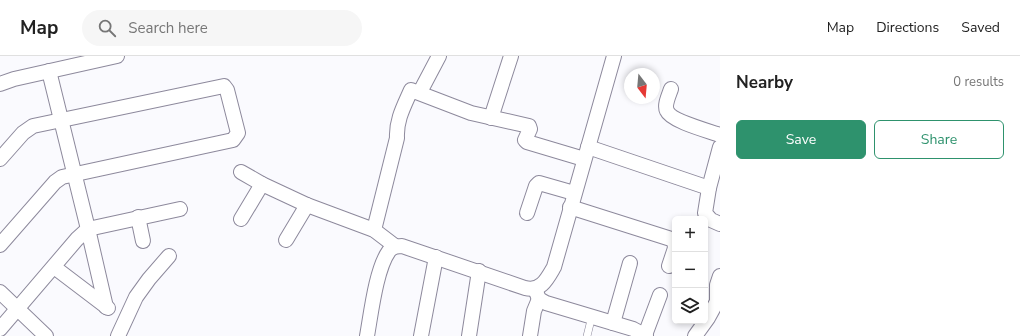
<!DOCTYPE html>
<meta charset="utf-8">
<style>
body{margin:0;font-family:"Nunito Sans",sans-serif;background:#f6f6f6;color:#222}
.controls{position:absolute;right:12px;bottom:12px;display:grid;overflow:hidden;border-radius:6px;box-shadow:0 2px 6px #0003}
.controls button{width:36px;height:36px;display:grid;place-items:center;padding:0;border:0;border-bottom:1px solid #e0e0e0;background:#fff;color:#222;font:20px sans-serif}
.compass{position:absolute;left:624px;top:12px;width:36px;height:36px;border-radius:50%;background:#fff;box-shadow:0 2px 6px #0003;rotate:164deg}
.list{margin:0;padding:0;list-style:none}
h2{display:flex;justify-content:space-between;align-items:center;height:52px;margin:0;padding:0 16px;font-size:17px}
h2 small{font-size:13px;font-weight:400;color:#767676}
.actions{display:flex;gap:8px;padding:12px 16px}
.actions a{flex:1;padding:9px 0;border:1px solid #2e926d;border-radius:6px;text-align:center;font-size:14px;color:#2e926d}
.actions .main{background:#2e926d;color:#fff}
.icon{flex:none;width:22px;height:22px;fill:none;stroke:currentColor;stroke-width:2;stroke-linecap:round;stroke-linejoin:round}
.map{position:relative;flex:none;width:720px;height:280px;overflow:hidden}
header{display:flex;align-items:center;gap:24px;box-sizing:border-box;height:56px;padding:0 20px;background:#fff;border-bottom:1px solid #e0e0e0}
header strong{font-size:19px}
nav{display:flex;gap:22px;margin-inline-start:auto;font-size:14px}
.search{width:280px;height:36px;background:#f6f6f6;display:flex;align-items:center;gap:10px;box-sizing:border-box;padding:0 14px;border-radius:22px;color:#767676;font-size:15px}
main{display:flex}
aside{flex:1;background:#fff}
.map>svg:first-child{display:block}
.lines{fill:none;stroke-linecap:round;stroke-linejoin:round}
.service-casing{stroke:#8d899c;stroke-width:8}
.minor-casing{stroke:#8d899c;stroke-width:16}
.service{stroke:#fff;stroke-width:7}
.minor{stroke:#fff;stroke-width:14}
</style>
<header>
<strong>Map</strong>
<div class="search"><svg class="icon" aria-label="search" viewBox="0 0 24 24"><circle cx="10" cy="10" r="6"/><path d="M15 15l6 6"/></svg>Search here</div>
<nav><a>Map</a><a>Directions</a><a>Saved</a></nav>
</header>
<main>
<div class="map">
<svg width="720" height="280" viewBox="0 0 720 280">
<rect width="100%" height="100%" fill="#fafafe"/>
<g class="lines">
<defs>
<polyline id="service" points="587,280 592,260"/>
<g id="minor">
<polyline points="49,15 88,173 106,251"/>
<polyline points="0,28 14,23 117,0"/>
<path d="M671,33C669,39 664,49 667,55C671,65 709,75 720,79"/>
<polyline points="420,36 439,0"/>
<polyline points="491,62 511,0"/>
<polyline points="588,91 709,132"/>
<polyline points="720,91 709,132 705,157 711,164 720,168"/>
<polyline points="0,103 23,77 33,70 224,30 227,34 238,77 233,84 62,121 55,126 0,189"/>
<polyline points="241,116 262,128 307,149 374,174 395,190"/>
<polyline points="570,151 671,183 674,186 675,191"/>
<polyline points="527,157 536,130 539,127 574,137"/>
<polyline points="138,161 143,185"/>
<polyline points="241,163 262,128"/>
<path d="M374,174L397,82C396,64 404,50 411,34L471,57L529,70L530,73L525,84L527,86L584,103"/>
<polyline points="286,184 307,149"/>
<polyline points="669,210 675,192"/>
<polyline points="54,211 108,252"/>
<polyline points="535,233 539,243 546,247 633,273 646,280"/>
<polyline points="0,236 46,280"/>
<polyline points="717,244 717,229 720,220"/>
<polyline points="613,267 630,207"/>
<polyline points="0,273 77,183 88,173 180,153"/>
<polyline points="645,279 660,239"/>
<polyline points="118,280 136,241 149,223 169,200"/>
<path d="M367,280C371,258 376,213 389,195C392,191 397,190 402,190L525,232C541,236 547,223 554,211L614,0"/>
<polyline points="421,280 436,201"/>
<polyline points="469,280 479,215"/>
<polyline points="530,280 534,255 539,243"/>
<polyline points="695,280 708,262 720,240"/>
</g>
</defs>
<use href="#service" class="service-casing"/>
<use href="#minor" class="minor-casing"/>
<use href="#service" class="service"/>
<use href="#minor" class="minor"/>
</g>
</svg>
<div class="controls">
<button>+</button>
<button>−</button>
<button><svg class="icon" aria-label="layers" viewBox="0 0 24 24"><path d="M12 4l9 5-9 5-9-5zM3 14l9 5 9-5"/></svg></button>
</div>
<svg class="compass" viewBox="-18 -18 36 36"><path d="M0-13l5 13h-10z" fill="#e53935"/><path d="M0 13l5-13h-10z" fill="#767676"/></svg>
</div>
<aside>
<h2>Nearby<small>0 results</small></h2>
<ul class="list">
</ul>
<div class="actions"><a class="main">Save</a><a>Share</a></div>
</aside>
</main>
